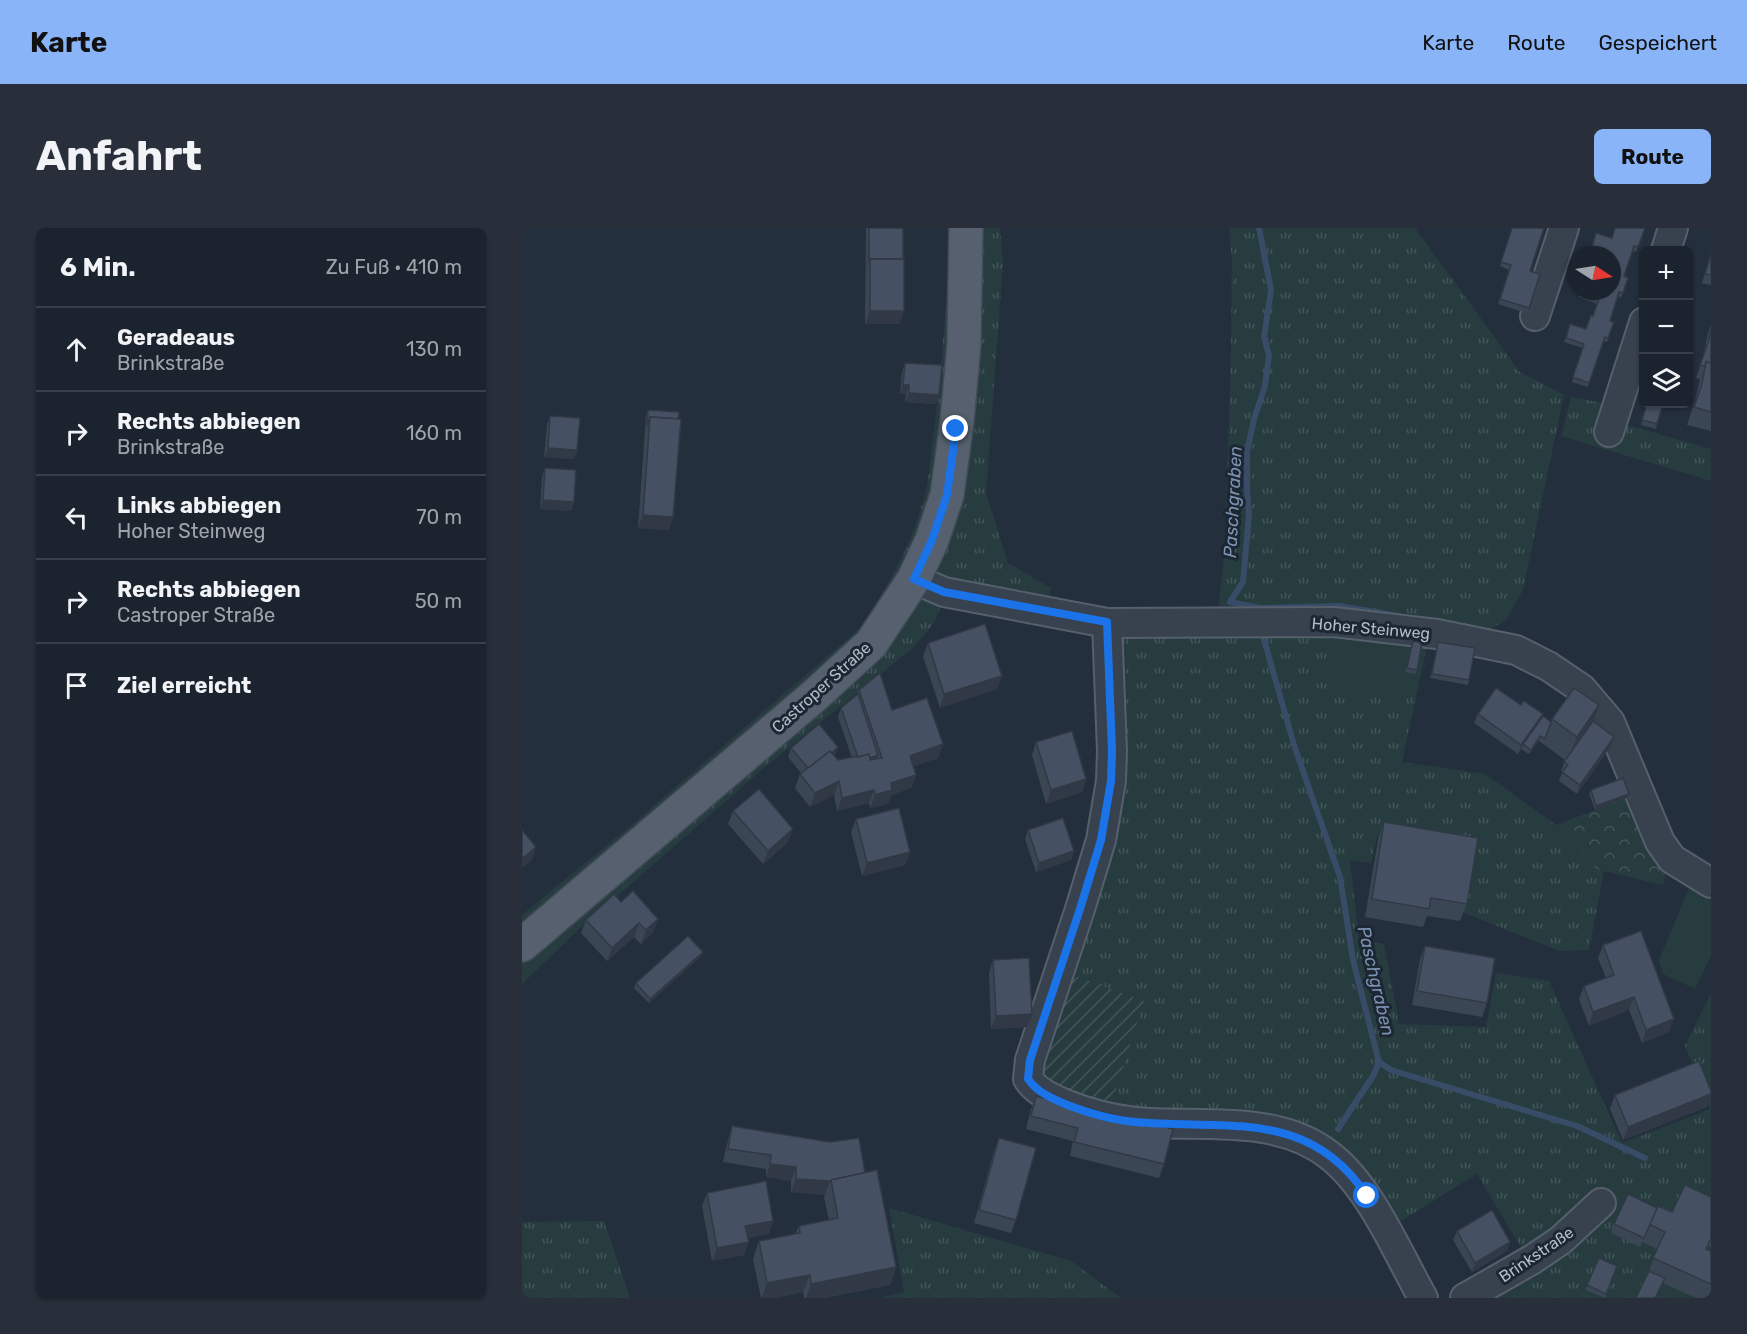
<!DOCTYPE html>
<html lang="de">
<meta charset="utf-8">
<style>
body{margin:0;font-family:Rubik,sans-serif;background:#282f3a;color:#f1f3f6}
.controls{position:absolute;right:18px;top:18px;display:grid;overflow:hidden;border-radius:9px;box-shadow:0 2px 4px #0004}
.controls button{width:54px;height:54px;display:grid;place-items:center;padding:0;border:0;border-bottom:2px solid #39404a;background:#1b232e;color:#f1f3f6;font:30px sans-serif}
.compass{position:absolute;left:1045px;top:18px;width:54px;height:54px;border-radius:50%;background:#1b232e;box-shadow:0 2px 4px #0004;rotate:102deg}
.stop{position:absolute;width:18px;height:18px;margin:-14px;border:4px solid #1a73e8;border-radius:50%;background:#fff}
.stop.end{background:#1a73e8;border-color:#fff;box-shadow:0 2px 6px #0008}
.list{margin:0;padding:0;list-style:none}
h2{display:flex;justify-content:space-between;align-items:center;height:78px;margin:0;padding:0 24px;font-size:26px}
h2 small{font-size:20px;font-weight:400;color:#a0a4aa}
.list li{display:grid;grid-template-columns:39px 1fr auto;gap:18px;align-items:center;box-sizing:border-box;height:84px;padding:0 24px;border-top:2px solid #39404a}
.list b{display:block;font-size:22px;white-space:nowrap}
.list p{margin:0;font-size:20px;white-space:nowrap;color:#a0a4aa}
.list em{font-size:20px;font-style:normal;color:#a0a4aa}
.icon{flex:none;width:33px;height:33px;fill:none;stroke:currentColor;stroke-width:2;stroke-linecap:round;stroke-linejoin:round}
.map{position:relative;flex:none;width:1189px;height:1070px;overflow:hidden;border-radius:9px}
header{display:flex;align-items:center;gap:36px;box-sizing:border-box;height:84px;padding:0 30px;background:#8ab4f8;color:#111}
header strong{font-size:28px}
nav{display:flex;gap:33px;margin-inline-start:auto;font-size:21px}
.intro{display:flex;align-items:center;justify-content:space-between;box-sizing:border-box;height:144px;padding:0 36px}
h1{margin:0;font-size:42px}
.button{padding:15px 27px;border-radius:9px;background:#8ab4f8;color:#111;font-size:21px;font-weight:700}
main{display:flex;gap:36px;padding:0 36px}
aside{flex:1;background:#1b232e;border-radius:9px;box-shadow:0 2px 4px #0004}
.map>svg:first-child{display:block}
.grass{fill:url(#grass-tufts)}
.forest{fill:url(#forest-crowns)}
.park{fill:#263c3f}
.garden{fill:url(#garden-furrows)}
.lines{fill:none;stroke-linecap:round;stroke-linejoin:round}
.stream{stroke:#394c67;stroke-width:6}
.minor-casing{stroke:#565f6c;stroke-width:32}
.major-casing{stroke:#414a57;stroke-width:36}
.minor{stroke:#38414e;stroke-width:28}
.major{stroke:#56606e;stroke-width:33}
.wall{fill:#3b4654}
.shaded-wall{fill:#303945}
.building{fill:#455162;stroke:#303945;stroke-width:1.5}
.route{stroke:#1a73e8;stroke-width:8}
.labels{text-anchor:middle;stroke-width:6;stroke-linejoin:round;paint-order:stroke}
.street-label{font-size:16px;fill:#b4bcc9;stroke:#1d2633}
.water-label{font-size:18px;font-style:italic;fill:#7c92b1;stroke:#1d2633}
</style>
<header>
<strong>Karte</strong>
<nav><a>Karte</a><a>Route</a><a>Gespeichert</a></nav>
</header>
<div class="intro"><h1>Anfahrt</h1><a class="button">Route</a></div>
<main>
<aside>
<h2>6 Min.<small>Zu Fuß · 410 m</small></h2>
<ul class="list">
<li><svg class="icon" aria-label="ahead" viewBox="0 0 24 24"><path d="M12 20V5M6 11l6-6 6 6"/></svg><div><b>Geradeaus</b><p>Brinkstraße</p></div><em>130 m</em></li>
<li><svg class="icon" aria-label="right" viewBox="0 0 24 24"><path d="M7 20v-9h11M14 6l5 5-5 5"/></svg><div><b>Rechts abbiegen</b><p>Brinkstraße</p></div><em>160 m</em></li>
<li><svg class="icon" aria-label="left" viewBox="0 0 24 24"><path d="M17 20v-9H6M10 6l-5 5 5 5"/></svg><div><b>Links abbiegen</b><p>Hoher Steinweg</p></div><em>70 m</em></li>
<li><svg class="icon" aria-label="right" viewBox="0 0 24 24"><path d="M7 20v-9h11M14 6l5 5-5 5"/></svg><div><b>Rechts abbiegen</b><p>Castroper Straße</p></div><em>50 m</em></li>
<li><svg class="icon" aria-label="arrive" viewBox="0 0 24 24"><path d="M6 21V4h12l-3 4 3 4H6"/></svg><div><b>Ziel erreicht</b></div></li>
</ul>
</aside>
<div class="map">
<svg width="1189" height="1070" viewBox="0 0 1189 1070">
<defs>
<pattern id="grass-tufts" width="24" height="20" patternUnits="userSpaceOnUse" patternTransform="scale(1.5)"><rect width="24" height="20" fill="#263c3f"/><path d="M3 7l-1-3M5 7V3M7 7l1-3M15 17l-1-3M17 17v-4M19 17l1-3" fill="none" stroke="#435659"/></pattern>
<pattern id="forest-crowns" width="20" height="18" patternUnits="userSpaceOnUse" patternTransform="scale(1.5)"><rect width="20" height="18" fill="#263c3f"/><path d="M2 6a3 3 0 1 1 6 0M12 15a3 3 0 1 1 6 0" fill="none" stroke="#435659"/></pattern>
<pattern id="garden-furrows" width="10" height="10" patternUnits="userSpaceOnUse" patternTransform="scale(1.5)"><rect width="10" height="10" fill="#263c3f"/><path d="M-1 1l2-2M0 10L10 0M9 11l2-2" fill="none" stroke="#435659"/></pattern>
</defs>
<rect width="100%" height="100%" fill="#242f3e"/>
<g class="grass">
<path d="M428,0H478L481,35L464,265L486,335L529,360L522,381L427,360L412,395L392,419L249,534L55,703L0,756V687L107,599L338,400C366,358 386,323 401,274C407,255 408,234 410,215C421,144 424,72 428,0Z"/>
<polygon points="707,0 893,0 998,144 1042,167 1001,362 984,392 962,405 697,390 697,371 703,323 709,124 710,32"/>
<polygon points="1049,169 1081,175 1078,189 1189,221 1189,253 1039,208"/>
<polygon points="587,397 907,408 880,534 963,546 1034,597 1074,641 1082,642 1067,722 1038,723 942,685 951,626 855,609 849,635 828,632 837,713 862,716 877,796 964,799 974,745 1027,753 1100,915 1188,881 1163,818 1189,765 1189,1070 965,1070 1012,1041 955,946 866,1001 805,923 586,887 542,744 583,614"/>
<polygon points="367,980 549,1033 599,1070 357,1070 382,1064"/>
<polygon points="82,993 108,1070 0,1070 0,994"/>
</g>
<polygon class="forest" points="1105,570 1145,639 1141,657 1074,641 1034,597"/>
<g class="park">
<polygon points="813,408 889,417 883,444 893,446 890,464 813,463"/>
<polygon points="1167,660 1189,673 1189,728 1173,761 1141,746 1137,732"/>
</g>
<polygon class="garden" points="542,744 622,773 586,887 540,870 515,842"/>
<g class="lines">
<g class="stream">
<polyline points="737,0 749,62 742,109 747,127 743,158 732,191 725,224 725,262 727,286 721,354 708,374 738,380 817,378 877,388"/>
<polyline points="741,408 772,517 818,649 831,732 857,834 869,842 1055,898 1123,930"/>
<polyline points="816,901 851,848 857,834"/>
</g>
<defs>
<g id="minor">
<polyline points="1144,22 1151,0"/>
<polyline points="1013,88 1042,0"/>
<polyline points="1087,204 1122,94"/>
<polyline points="392,351 422,364 585,395 812,394 915,406 994,422 1026,438 1060,461 1088,494 1138,614 1150,631 1189,655"/>
<path d="M585,395L590,523L589,553L579,612L558,681L508,832L506,851C515,864 529,870 543,876C565,885 589,891 613,894C676,900 753,885 807,927C848,958 875,1024 901,1070"/>
<polyline points="943,1070 1011,1031 1039,1012 1079,975"/>
</g>
<polyline id="major" points="0,717 291,469 349,416 392,351 410,312 425,267 435,193 442,116 444,0"/>
</defs>
<use href="#minor" class="minor-casing"/>
<use href="#major" class="major-casing"/>
<use href="#minor" class="minor"/>
<use href="#major" class="major"/>
</g>
<g class="wall">
<polygon points="344,0 381,0 382,83 377,96 343,96"/>
<polygon points="990,0 1008,43 1018,46 1005,85 976,76 987,42 978,38"/>
<polygon points="1123,0 1114,24 1111,23 1102,48 1101,65 1099,70 1096,68 1088,93 1092,94 1085,114 1081,113 1066,159 1050,154 1061,120 1042,114 1048,96 1064,101 1071,88 1075,76 1057,69 1059,63 1090,63 1090,27 1079,27 1068,23 1074,5 1090,10"/>
<polygon points="1189,26 1189,57 1180,55"/>
<polygon points="1189,97 1189,203 1165,197 1173,173 1178,151 1174,150 1181,129 1186,105"/>
<polygon points="383,135 417,167 414,176 383,174 384,166 378,166 380,144"/>
<polygon points="1125,176 1135,196 1134,201 1119,197"/>
<polygon points="126,182 151,289 147,302 116,300 124,187"/>
<polygon points="28,188 55,222 52,231 22,229 25,197"/>
<polygon points="23,240 52,274 49,283 18,281 20,249"/>
<polygon points="891,413 895,442 893,446 883,444"/>
<polygon points="916,414 947,452 946,457 908,450"/>
<polygon points="406,415 480,448 475,461 418,480 401,428"/>
<polygon points="337,462 421,516 416,530 391,538 394,547 389,560 369,567 366,576 348,580 347,575 315,583 312,567 288,579 273,560 278,546 279,545 266,529 269,520 313,528 316,532 330,530 316,489 319,480 335,466"/>
<polygon points="956,486 1019,491 1029,494 1030,491 1071,493 1089,518 1055,566 1037,553 1040,544 1039,543 1043,532 1017,513 1007,526 999,521 996,526 952,495"/>
<polygon points="514,514 564,551 560,564 524,576 510,527"/>
<polygon points="1069,562 1107,566 1105,570 1073,582 1067,566"/>
<polygon points="211,583 266,614 241,636 206,596"/>
<polygon points="334,591 388,624 383,637 340,648 329,604"/>
<polygon points="862,594 945,676 938,693 905,688 901,699 843,689 856,612"/>
<polygon points="506,602 552,623 549,632 514,644 503,611"/>
<polygon points="99,674 136,691 131,704 119,716 112,709 85,733 59,705 64,692"/>
<polygon points="1081,717 1147,804 1120,815 1107,782 1067,798 1057,771 1062,758 1084,750 1076,730"/>
<polygon points="903,718 965,775 960,789 890,777 898,731"/>
<polygon points="179,728 127,775 112,760 114,755"/>
<polygon points="471,732 510,786 505,799 469,801 467,745"/>
<polygon points="1189,863 1189,868 1185,879 1101,912 1088,881 1093,867"/>
<polygon points="514,868 642,936 637,950 548,928 551,913 504,901 509,881"/>
<polygon points="210,898 343,945 374,1039 368,1057 302,1070 282,1070 281,1064 253,1070 239,1070 231,1031 237,1013 273,1006 277,998 307,992 302,969 303,967 269,964 269,953 244,949 244,941 201,934 206,912"/>
<polygon points="477,910 494,992 489,1005 452,995 472,923"/>
<polygon points="185,965 251,993 247,1006 226,1010 222,1027 190,1033 180,978"/>
<polygon points="1189,969 1189,1019 1187,1018 1185,1021 1189,1023 1189,1070 1174,1070 1141,1055 1127,1043 1135,1021 1121,1014 1121,1013 1118,1019 1089,1005 1092,996 1135,980 1150,984"/>
<polygon points="935,1003 988,1014 985,1023 950,1044 931,1012"/>
<polygon points="1077,1030 1095,1038 1083,1070 1063,1062"/>
</g>
<g class="shaded-wall">
<polygon points="348,83 382,83 377,96 343,96"/>
<polygon points="381,157 387,157 384,166 378,166"/>
<polygon points="387,165 417,167 414,176 383,174"/>
<polygon points="26,220 55,222 52,231 22,229"/>
<polygon points="21,272 52,274 49,283 18,281"/>
<polygon points="121,287 151,289 147,302 116,300"/>
<polygon points="480,448 475,461 418,480 422,466"/>
<polygon points="1077,477 1068,502 1045,534 1055,509"/>
<polygon points="1021,486 1018,495 1001,516 996,526 999,517"/>
<polygon points="1018,508 1017,513 1007,526 1009,522"/>
<polygon points="1092,509 1089,518 1055,566 1058,557"/>
<polygon points="421,516 416,530 383,541 388,528"/>
<polygon points="316,519 313,528 288,543"/>
<polygon points="356,527 353,536 337,532"/>
<polygon points="394,547 389,560 369,567 366,576 348,580 353,567 369,555"/>
<polygon points="564,551 560,564 524,576 529,562"/>
<polygon points="317,553 312,567 288,579 293,565"/>
<polygon points="352,562 347,575 315,583 320,570"/>
<polygon points="1107,566 1105,570 1073,582 1074,578"/>
<polygon points="271,601 266,614 241,636 246,623"/>
<polygon points="14,619 10,632 0,640 0,631"/>
<polygon points="552,623 549,632 514,644 517,635"/>
<polygon points="388,624 383,637 340,648 345,635"/>
<polygon points="136,691 131,704 119,716 124,702"/>
<polygon points="117,695 112,709 85,733 90,720"/>
<polygon points="181,724 179,728 127,775 128,771"/>
<polygon points="1112,769 1107,782 1067,798 1071,784"/>
<polygon points="510,786 505,799 469,801 474,788"/>
<polygon points="1152,791 1147,804 1120,815 1124,802"/>
<polygon points="1189,866 1185,879 1101,912 1106,899"/>
<polygon points="248,936 274,939 269,953 244,949"/>
<polygon points="274,951 308,953 303,967 269,964"/>
<polygon points="251,993 247,1006 219,1012 223,998"/>
<polygon points="227,1014 222,1027 190,1033 195,1020"/>
<polygon points="988,1014 985,1023 950,1044 953,1035"/>
<polygon points="374,1039 368,1057 302,1070 284,1070 289,1056"/>
<polygon points="288,1047 281,1064 253,1070 240,1070 245,1055"/>
</g>
<g class="building">
<polygon points="347,0 381,0 381,31 348,31 347,35"/>
<polygon points="990,0 1022,0 1008,43 1018,46 1007,80 978,71 989,37 979,34"/>
<polygon points="1093,0 1123,0 1116,19 1112,18 1102,48 1106,50 1101,65 1097,64 1088,93 1092,94 1086,110 1083,109 1067,155 1051,149 1062,116 1044,110 1048,96 1064,101 1069,87 1071,88 1077,71 1058,65 1059,63 1090,63 1090,29 1091,26 1070,19 1074,5 1090,10"/>
<polygon points="1189,26 1189,47 1183,46"/>
<rect x="348" y="31" width="34" height="52"/>
<polygon points="1189,101 1189,135 1184,134 1183,138 1178,137 1186,115"/>
<polygon points="1184,134 1189,135 1189,184 1172,179 1180,156"/>
<polygon points="383,135 420,137 417,167 387,165 387,157 381,157"/>
<polygon points="1125,176 1141,176 1135,196 1120,192"/>
<polygon points="126,182 157,184 156,191 128,189 125,198"/>
<polygon points="28,188 58,190 55,222 26,220"/>
<polygon points="128,189 159,191 151,289 121,287"/>
<polygon points="23,240 54,242 52,274 21,272"/>
<polygon points="463,396 480,448 422,466 406,415"/>
<polygon points="891,413 900,415 895,442 885,440"/>
<polygon points="916,414 953,420 947,452 910,446"/>
<polygon points="358,445 370,482 405,470 421,516 388,528 394,547 369,555 370,562 353,567 352,562 320,570 317,553 293,565 278,546 308,523 316,532 347,526 348,532 360,530 337,462"/>
<polygon points="974,460 999,477 1002,473 1021,486 999,517 956,486"/>
<polygon points="1052,460 1077,477 1055,509 1030,491"/>
<polygon points="336,466 356,527 348,530 347,526 336,529 319,480"/>
<polygon points="1021,488 1029,494 1023,511 1018,508 1009,522 1001,516"/>
<polygon points="1071,493 1092,509 1058,557 1040,544 1046,537 1042,534"/>
<polygon points="297,496 316,519 310,525 308,523 286,540 269,520"/>
<polygon points="550,503 564,551 529,562 514,514"/>
<polygon points="1101,550 1107,566 1074,578 1069,562"/>
<polygon points="237,561 271,601 246,623 211,583"/>
<polygon points="377,580 388,624 345,635 334,591"/>
<polygon points="541,590 552,623 517,635 506,602"/>
<polygon points="862,594 956,610 945,676 909,670 907,681 850,671"/>
<polygon points="0,602 14,619 0,631"/>
<polygon points="111,663 136,691 124,702 117,695 90,720 64,692 92,666 99,674"/>
<polygon points="1119,703 1152,791 1124,802 1112,769 1071,784 1062,758 1092,747 1081,717"/>
<polygon points="166,708 181,724 128,771 114,755"/>
<polygon points="903,718 973,730 965,775 895,763"/>
<polygon points="507,730 510,786 474,788 471,732"/>
<polygon points="1177,833 1189,863 1189,866 1106,899 1093,867"/>
<polygon points="514,868 651,901 642,936 552,914 556,900 509,888"/>
<polygon points="210,898 308,914 337,910 343,945 309,952 308,953 274,951 274,939 248,936 249,927 206,921"/>
<polygon points="477,910 514,920 494,992 457,982"/>
<polygon points="355,942 374,1039 289,1056 288,1047 245,1055 237,1013 278,1005 277,998 316,990 309,952"/>
<polygon points="244,953 251,993 223,998 227,1014 195,1020 185,965"/>
<polygon points="1163,957 1189,969 1189,1010 1184,1021 1189,1023 1189,1056 1131,1030 1143,1004 1127,996 1136,978 1150,984"/>
<polygon points="1106,966 1135,980 1122,1010 1092,996"/>
<polygon points="970,982 988,1014 953,1035 935,1003"/>
<polygon points="1077,1030 1095,1038 1084,1066 1065,1057"/>
<polygon points="1127,1043 1143,1050 1133,1070 1114,1070"/>
</g>
<g class="lines">
<path class="route" d="M434,201L425,267L410,312L392,351L422,364L585,394L590,523L589,553L579,612L558,681L508,832L506,851C515,864 529,870 543,876C566,885 590,892 614,894C704,902 787,880 845,968"/>
</g>
<g class="labels">
<g class="street-label">
<text transform="translate(849 400) rotate(5)" y="6">Hoher Steinweg</text>
<text transform="translate(299 459) rotate(-42)" y="6">Castroper Straße</text>
<text transform="translate(1014 1026) rotate(-34)" y="6">Brinkstraße</text>
</g>
<g class="water-label">
<text transform="translate(711 274) rotate(-87)" y="6">Paschgraben</text>
<text transform="translate(854 753) rotate(77)" y="6">Paschgraben</text>
</g>
</g>
</svg>
<div class="controls">
<button>+</button>
<button>−</button>
<button><svg class="icon" aria-label="layers" viewBox="0 0 24 24"><path d="M12 4l9 5-9 5-9-5zM3 14l9 5 9-5"/></svg></button>
</div>
<svg class="compass" viewBox="-18 -18 36 36"><path d="M0-13l5 13h-10z" fill="#e53935"/><path d="M0 13l5-13h-10z" fill="#a0a4aa"/></svg>
<div class="stop" style="left:845px;top:968px"></div>
<div class="stop end" style="left:434px;top:201px"></div>
</div>
</main>
